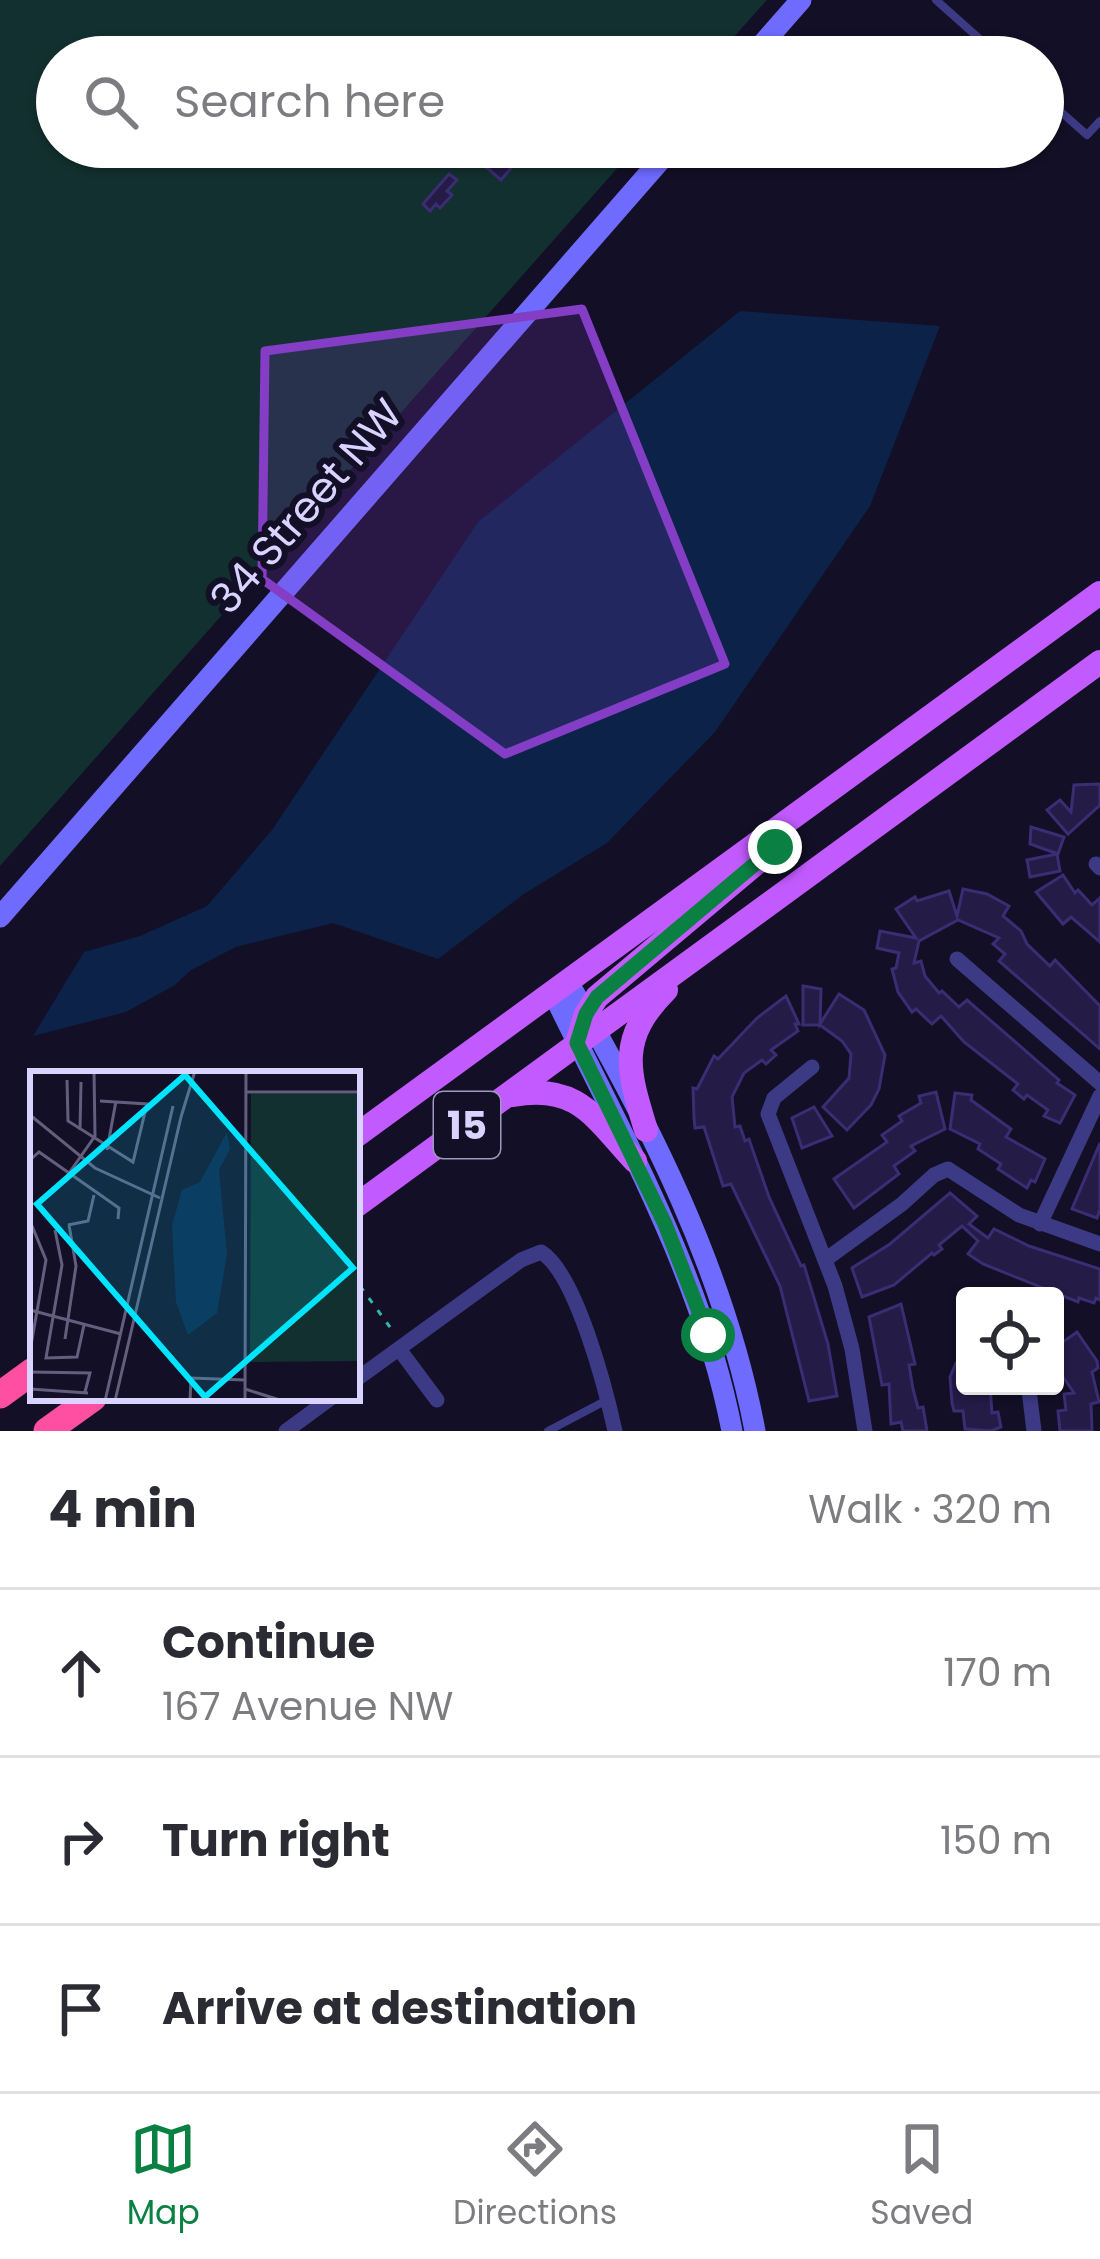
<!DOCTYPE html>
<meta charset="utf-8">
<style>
body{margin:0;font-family:Poppins,sans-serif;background:#f2f2f3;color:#2b2b33}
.controls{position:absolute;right:36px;bottom:36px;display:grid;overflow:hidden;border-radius:12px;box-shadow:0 3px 9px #0004}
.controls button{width:108px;height:108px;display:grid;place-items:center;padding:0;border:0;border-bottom:3px solid #e1e1e2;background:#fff;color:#2b2b33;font:60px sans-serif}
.stop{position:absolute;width:36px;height:36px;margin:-27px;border:9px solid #0b8043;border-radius:50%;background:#fff}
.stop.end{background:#0b8043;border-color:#fff;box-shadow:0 3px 12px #0008}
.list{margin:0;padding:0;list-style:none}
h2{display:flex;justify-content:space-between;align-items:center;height:156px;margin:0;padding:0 48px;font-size:51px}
h2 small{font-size:39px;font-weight:400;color:#7c7c81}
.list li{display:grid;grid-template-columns:78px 1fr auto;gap:36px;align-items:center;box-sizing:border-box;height:168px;padding:0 48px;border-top:3px solid #e1e1e2}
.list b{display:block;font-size:45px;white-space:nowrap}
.list p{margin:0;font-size:39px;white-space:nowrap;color:#7c7c81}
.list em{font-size:39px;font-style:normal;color:#7c7c81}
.icon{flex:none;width:66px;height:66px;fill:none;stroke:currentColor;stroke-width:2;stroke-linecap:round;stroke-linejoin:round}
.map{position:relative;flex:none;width:1100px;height:1431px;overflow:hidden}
.search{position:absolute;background:#fff;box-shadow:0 3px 9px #0004;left:36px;right:36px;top:36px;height:132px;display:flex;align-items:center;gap:30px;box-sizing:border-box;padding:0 42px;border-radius:66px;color:#7c7c81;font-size:45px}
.sheet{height:660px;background:#fff}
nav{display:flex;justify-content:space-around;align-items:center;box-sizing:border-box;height:168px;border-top:3px solid #e1e1e2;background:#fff;font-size:33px;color:#7c7c81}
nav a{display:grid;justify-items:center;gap:6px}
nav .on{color:#0b8043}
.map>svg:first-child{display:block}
.green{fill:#12302f}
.water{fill:#0c2248}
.building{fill:#241b47;stroke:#3b2d73;stroke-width:3}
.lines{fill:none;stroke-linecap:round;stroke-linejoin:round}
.path{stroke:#2fb8b0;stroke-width:3;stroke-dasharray:6 9;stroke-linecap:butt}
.lane{stroke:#3d3a85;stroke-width:8}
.street{stroke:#3d3a85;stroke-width:15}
.secondary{stroke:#6f6bff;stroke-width:21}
.primary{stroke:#c25bff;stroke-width:24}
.highway{stroke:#ff4fa3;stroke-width:27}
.route{stroke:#0b8043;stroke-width:15}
.marked{fill:#843dc5;fill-opacity:0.2;stroke:#843dc5;stroke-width:9;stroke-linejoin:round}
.labels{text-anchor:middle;stroke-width:12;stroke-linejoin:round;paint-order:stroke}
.shield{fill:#130f26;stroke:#9e99be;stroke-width:3}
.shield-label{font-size:39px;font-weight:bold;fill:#d9d4ff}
.street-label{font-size:42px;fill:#d9d4ff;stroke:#130f26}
.inset-road{fill:none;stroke:#625e7d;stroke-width:3}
.view{fill:#00e5ff;fill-opacity:0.15;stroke:#00e5ff;stroke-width:6}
.inset-edge{fill:none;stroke:#d9d4ff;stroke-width:6}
</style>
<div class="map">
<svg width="1100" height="1431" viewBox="0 0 1100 1431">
<rect width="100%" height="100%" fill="#130f26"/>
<polygon class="green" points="0,0 767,0 716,57 57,57 57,147 636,147 0,866"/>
<polygon class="water" points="740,311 940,326 870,506 715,732 607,843 524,894 438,959 333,923 236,947 191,970 175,985 126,1012 33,1036 84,952 140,936 207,906 272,830 478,522"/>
<g class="building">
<polygon points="503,147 518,147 524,153 501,180 486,167"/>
<polygon points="449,174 457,180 447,191 452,195 440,208 436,204 430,211 423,204"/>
<polygon points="1100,784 1100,805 1068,834 1047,810 1060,800 1071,812 1074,785"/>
<polygon points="1031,827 1064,837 1058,854 1030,844"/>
<polygon points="1057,854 1060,871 1030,877 1027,860"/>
<polygon points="1063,875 1075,893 1078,890 1092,905 1100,898 1100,942 1071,917 1063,924 1036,892"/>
<polygon points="963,889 987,894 1009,906 1003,916 1021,931 1027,944 1050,966 1055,960 1100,1006 1100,1049 999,961 1005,954 993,944 999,938 958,920 919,941 914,963 921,961 925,976 939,993 942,991 959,1007 967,1000 1059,1080 1057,1083 1075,1095 1060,1123 1044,1116 1048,1110 1027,1095 1024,1099 1013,1090 1018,1084 964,1042 941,1016 932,1024 916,1009 912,1012 898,992 892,969 896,968 899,953 877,948 880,931 916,938 896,909 915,897 917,901 949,891 957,916"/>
<polygon points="803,986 821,989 820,1024 839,994 864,1010 885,1055 879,1089 871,1105 847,1130 823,1107 849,1078 851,1054 842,1041 820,1025 803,1025"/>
<polygon points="786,996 799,1024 795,1024 798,1031 771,1050 776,1055 766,1064 762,1060 744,1073 732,1097 735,1127 740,1126 745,1141 749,1139 769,1197 801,1266 804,1265 828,1344 837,1396 809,1401 780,1286 731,1184 723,1186 704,1127 695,1128 694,1118 693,1088 697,1089 714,1056 718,1059 757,1018"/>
<polygon points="936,1092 945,1129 911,1146 915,1151 894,1166 899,1174 854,1208 834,1179 887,1142 882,1135 902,1121 899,1116 921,1103 919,1096"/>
<polygon points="955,1093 972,1095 971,1100 1011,1129 1006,1137 1045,1159 1035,1182 1031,1180 1027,1188 998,1169 1001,1164 978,1149 980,1144 950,1129"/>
<polygon points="814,1107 832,1136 802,1148 792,1118"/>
<polygon points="1100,1143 1100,1209 1097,1218 1072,1209"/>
<polygon points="950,1193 977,1216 969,1224 988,1238 994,1229 1029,1246 1100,1269 1100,1300 1096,1298 1094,1303 1079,1298 1078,1302 983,1264 968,1254 978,1241 962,1226 939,1245 942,1249 934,1255 932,1253 894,1285 862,1297 852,1268 890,1244"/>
<polygon points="901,1304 915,1364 909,1365 913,1389 918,1408 923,1407 927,1431 903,1431 901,1422 891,1424 889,1384 882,1385 869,1317"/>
<polygon points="1077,1332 1097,1361 1098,1368 1092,1372 1099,1402 1091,1404 1092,1431 1060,1431 1058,1411 1066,1410 1064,1394 1074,1393 1055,1365 1055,1353 1060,1350 1057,1346"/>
<polygon points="956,1363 965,1366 965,1386 990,1386 992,1413 998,1412 1001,1427 991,1431 965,1429 963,1411 954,1411 952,1403 950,1377"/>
</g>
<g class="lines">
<polyline class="path" points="360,1286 395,1334"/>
<g class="lane">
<polyline points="936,0 1000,57"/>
<polyline points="1043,96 1087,135 1100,121"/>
<polyline points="548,1431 605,1401"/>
</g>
<g class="street">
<polyline points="1096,864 1100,868"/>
<polyline points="957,959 1100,1083"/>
<polyline points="812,1067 774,1098 768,1114 835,1286 852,1349 865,1431"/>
<polyline points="1040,1224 1100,1096"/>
<polyline points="825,1260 902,1204 934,1175 948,1169 1019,1215 1100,1244"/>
<polyline points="399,1349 437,1400"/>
<path d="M357,1379L521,1260L541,1252C576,1273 606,1390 615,1431"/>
<polyline points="1029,1390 1034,1431"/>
<polyline points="286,1431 331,1398"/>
</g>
<g class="secondary">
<polyline points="751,57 801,0"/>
<polyline points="0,917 672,147"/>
<path d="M568,982C649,1122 725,1271 755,1431"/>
<path d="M553,993C622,1135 702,1275 732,1431"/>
</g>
<g class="primary">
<polyline points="577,1043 586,1014 597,997 767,854"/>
<path d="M513,1095C578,1083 595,1118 635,1161"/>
<path d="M646,1130C628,1071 617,1039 666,990"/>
<polyline points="357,1135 1100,593"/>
<polyline points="357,1205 1100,662"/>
</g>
<g class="highway">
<polyline points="0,1395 33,1371"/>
<polyline points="47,1431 93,1398"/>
</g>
</g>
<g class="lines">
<polyline class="route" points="708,1335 665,1224 577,1043 586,1014 597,997 775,847"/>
</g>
<path class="marked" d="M582,309L725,664L505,754L262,579L265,351Z"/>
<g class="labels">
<rect class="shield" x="434" y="1092" width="66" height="66" rx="9"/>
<g class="shield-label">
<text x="467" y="1139">15</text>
</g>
<g class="street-label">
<text transform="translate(306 506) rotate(-49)" y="15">34 Street NW</text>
</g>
</g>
<g transform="translate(30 1071)">
<rect width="330" height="330" fill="#130f26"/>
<path d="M221,23H330V290L220,291Z" fill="#12302f"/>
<path d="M197,61L200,78L189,99L197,183L187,242L158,264L146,231L142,154L152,119L170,111Z" fill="#0c2248"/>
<path class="inset-road" d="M37,9L38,50L103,91L117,33L70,30M216,21H330M0,44L65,97L130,127M151,46L165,0M50,59L51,11M77,79L86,30M0,89L9,81L89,137L88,148M37,105L65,65L64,0M0,150L16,189L0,280M38,154L58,150L64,124M25,159L32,194L16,287L47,286L54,254M0,239L91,263M35,268L46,195L39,154M0,301L60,302L55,321M0,318L58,322M215,318L253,330M75,330L143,35M85,330L151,46M160,330L161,307L215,309M215,330L216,0"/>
<path class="view" d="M155,4L323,197L175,326L7,133Z"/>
<rect width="330" height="330" class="inset-edge"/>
</g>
</svg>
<div class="controls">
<button><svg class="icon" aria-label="locate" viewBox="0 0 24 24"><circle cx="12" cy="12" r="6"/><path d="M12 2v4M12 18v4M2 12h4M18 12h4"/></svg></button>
</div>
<div class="stop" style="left:708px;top:1335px"></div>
<div class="stop end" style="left:775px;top:847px"></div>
<div class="search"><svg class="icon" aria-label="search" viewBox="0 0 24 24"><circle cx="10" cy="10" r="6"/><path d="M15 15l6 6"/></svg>Search here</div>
</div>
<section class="sheet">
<h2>4 min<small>Walk · 320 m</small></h2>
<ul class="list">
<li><svg class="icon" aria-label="ahead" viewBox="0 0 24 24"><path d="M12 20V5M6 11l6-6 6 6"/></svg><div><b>Continue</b><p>167 Avenue NW</p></div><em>170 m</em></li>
<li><svg class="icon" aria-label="right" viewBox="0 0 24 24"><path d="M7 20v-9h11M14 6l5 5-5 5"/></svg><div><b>Turn right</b></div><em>150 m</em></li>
<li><svg class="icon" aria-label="arrive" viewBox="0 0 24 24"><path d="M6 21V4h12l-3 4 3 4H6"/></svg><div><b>Arrive at destination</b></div></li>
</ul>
</section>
<nav>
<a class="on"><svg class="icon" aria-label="map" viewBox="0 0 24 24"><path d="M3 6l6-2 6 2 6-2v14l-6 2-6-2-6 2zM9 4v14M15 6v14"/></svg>Map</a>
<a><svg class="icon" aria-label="directions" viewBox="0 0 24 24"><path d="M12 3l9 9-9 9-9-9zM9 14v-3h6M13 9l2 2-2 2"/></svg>Directions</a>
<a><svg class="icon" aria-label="saved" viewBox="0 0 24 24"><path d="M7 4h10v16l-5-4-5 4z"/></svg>Saved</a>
</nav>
